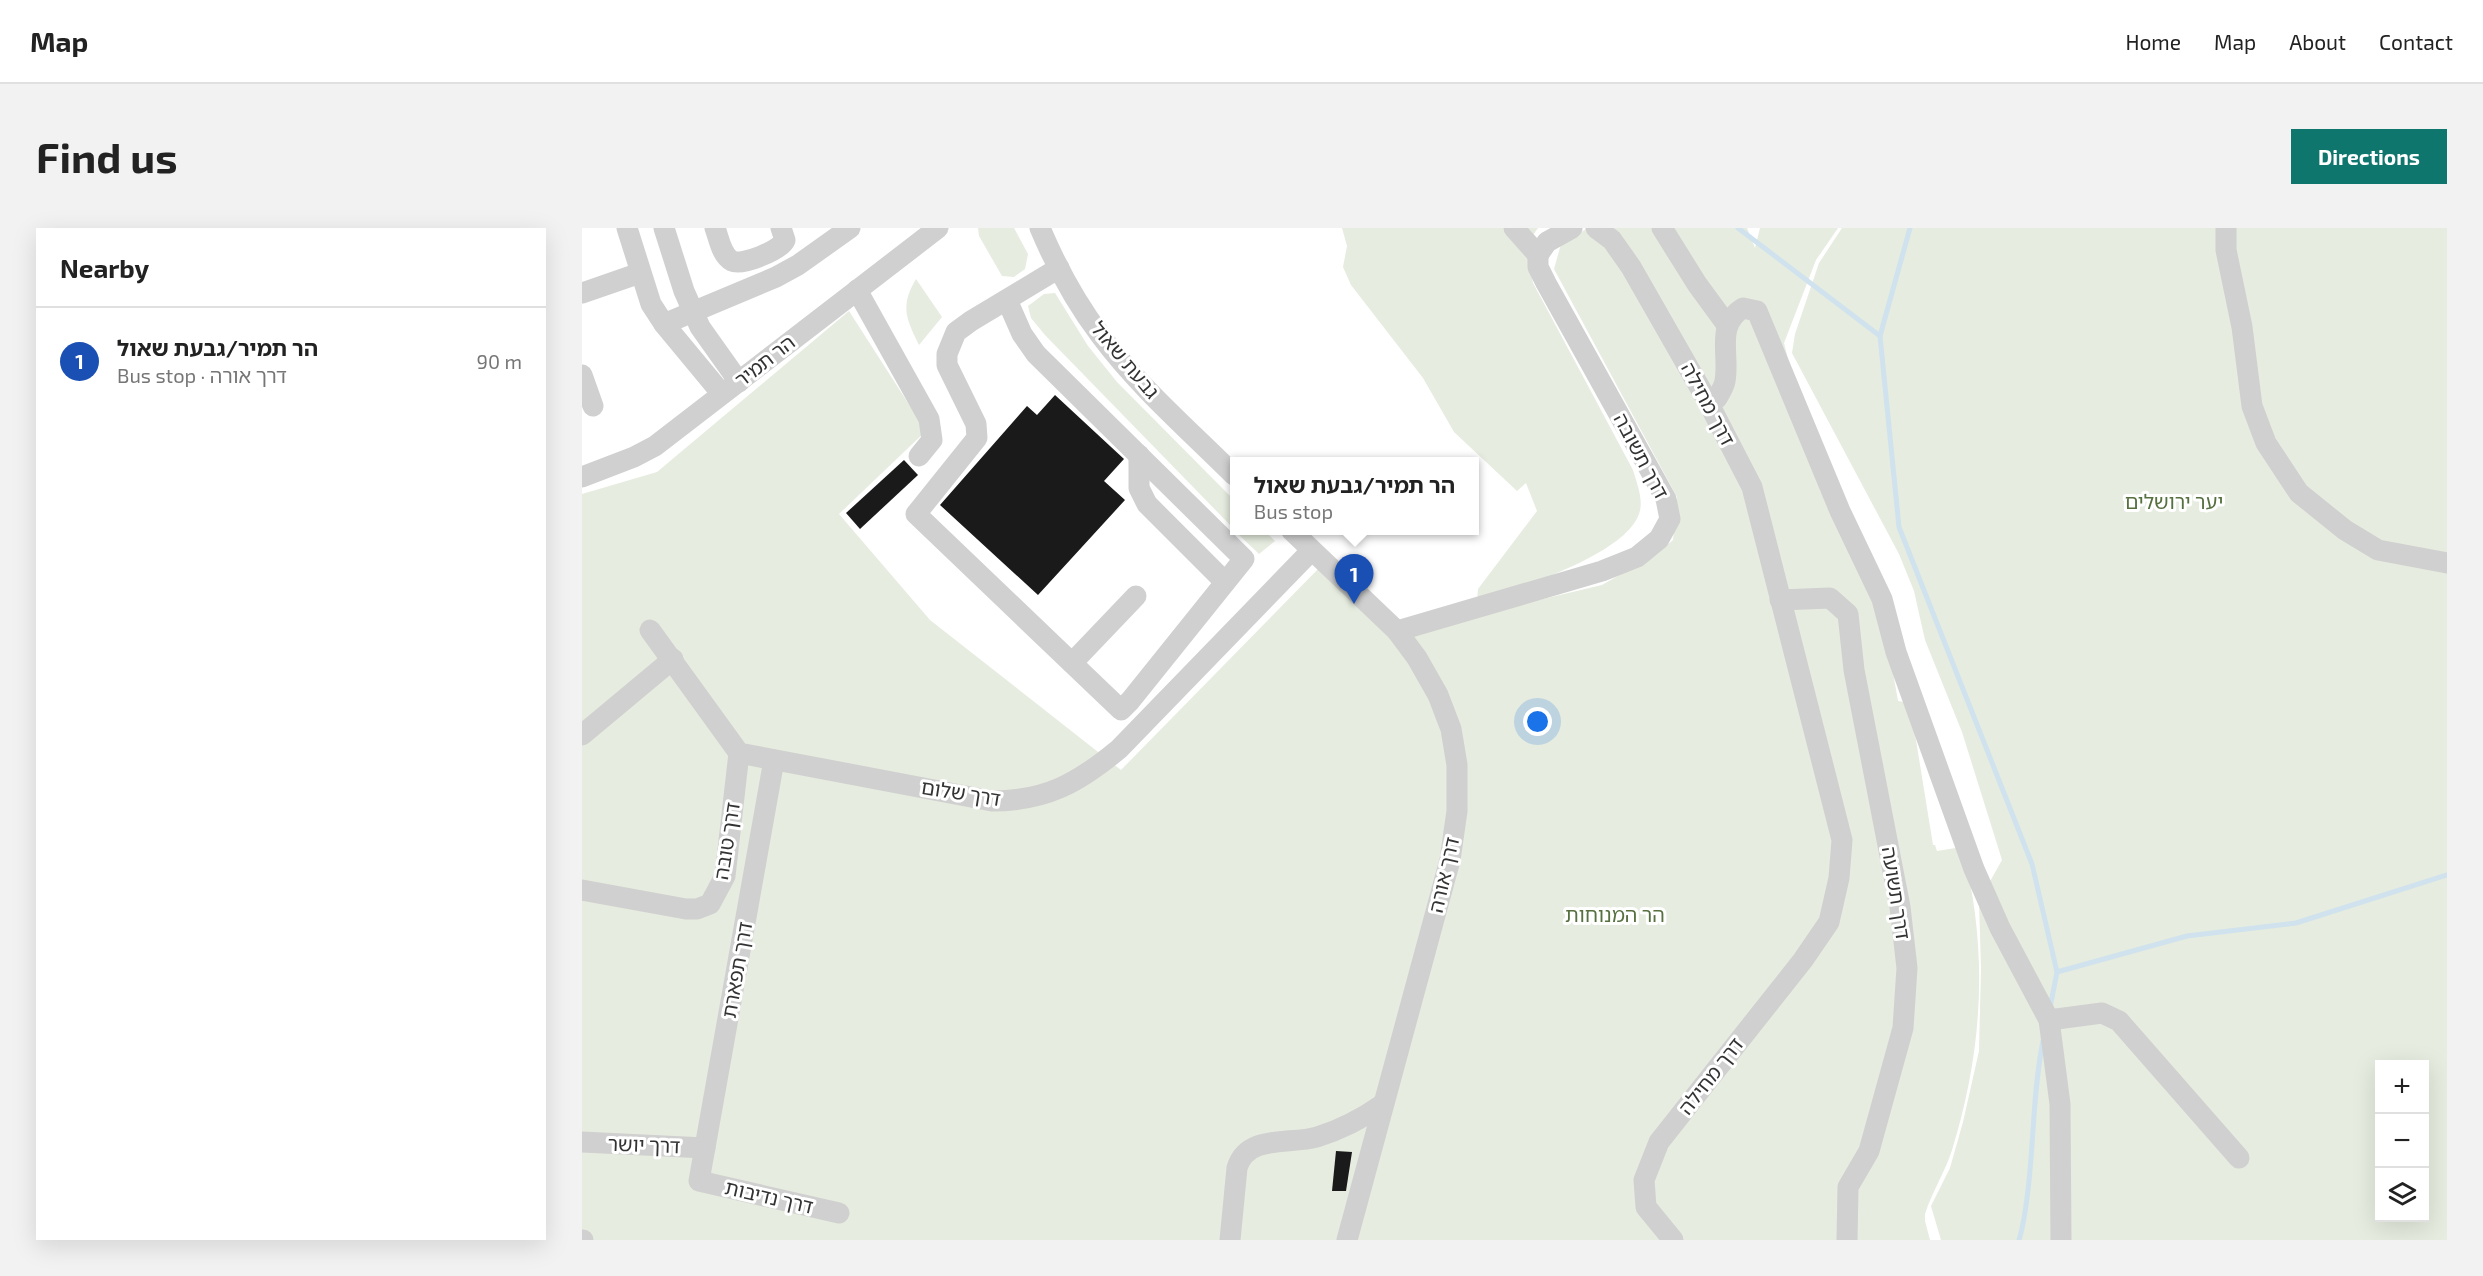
<!DOCTYPE html>
<meta charset="utf-8">
<style>
body{margin:0;font-family:"Exo 2","Noto Sans Hebrew",sans-serif;background:#f2f2f2;color:#222}
.controls{position:absolute;right:18px;bottom:18px;display:grid;overflow:hidden;border-radius:0px;box-shadow:0 6px 24px #0002}
.controls button{width:54px;height:54px;display:grid;place-items:center;padding:0;border:0;border-bottom:2px solid #e0e0e0;background:#fff;color:#222;font:30px sans-serif}
.you{position:absolute;left:956px;top:494px;width:21px;height:21px;margin:-15px;border:4px solid #fff;border-radius:50%;background:#1a73e8;box-shadow:0 0 0 9px #1a73e833}
.badge{display:grid;place-items:center;width:39px;height:39px;border-radius:50%;background:#0f766e;color:#fff;font-size:20px;font-weight:700}
.pin{position:absolute;translate:-50% -50px;filter:drop-shadow(0 2px 3px #0008)}
.pin::after{content:'';position:absolute;top:32px;width:21px;height:18px;background:inherit;clip-path:polygon(0 0,100% 0,50% 100%)}
.popup{position:absolute;left:648px;top:229px;width:249px;height:78px;box-sizing:border-box;display:grid;place-content:center;border-radius:0px;background:#fff;filter:drop-shadow(0 2px 4px #0005);font-size:20px;white-space:nowrap;color:#767676}
.popup b{font-size:22px;color:#222}
.popup::after{content:'';position:absolute;left:50%;top:100%;margin-left:-12px;border:12px solid transparent;border-top-color:#fff}
.list{margin:0;padding:0;list-style:none}
h2{display:flex;justify-content:space-between;align-items:center;height:78px;margin:0;padding:0 24px;font-size:26px}
h2 small{font-size:20px;font-weight:400;color:#767676}
.list li{display:grid;grid-template-columns:39px 1fr auto;gap:18px;align-items:center;box-sizing:border-box;height:108px;padding:0 24px;border-top:2px solid #e0e0e0}
.list b{display:block;font-size:22px;white-space:nowrap}
.list p{margin:0;font-size:20px;white-space:nowrap;color:#767676}
.list em{font-size:20px;font-style:normal;color:#767676}
.icon{flex:none;width:33px;height:33px;fill:none;stroke:currentColor;stroke-width:2;stroke-linecap:round;stroke-linejoin:round}
.map{position:relative;flex:none;width:1865px;height:1012px;overflow:hidden;border-radius:0px}
header{display:flex;align-items:center;gap:36px;box-sizing:border-box;height:84px;padding:0 30px;background:#fff;border-bottom:2px solid #e0e0e0}
header strong{font-size:28px}
nav{display:flex;gap:33px;margin-inline-start:auto;font-size:21px}
.intro{display:flex;align-items:center;justify-content:space-between;box-sizing:border-box;height:144px;padding:0 36px}
h1{margin:0;font-size:42px}
.button{padding:15px 27px;border-radius:0px;background:#0f766e;color:#fff;font-size:21px;font-weight:700}
main{display:flex;gap:36px;padding:0 36px}
aside{flex:1;background:#fff;border-radius:0px;box-shadow:0 6px 24px #0002}
.map>svg:first-child{display:block}
.green{fill:#e6ecdf;fill-rule:evenodd}
.lines{fill:none;stroke-linecap:round;stroke-linejoin:round}
.stream{stroke:#cfe2ee;stroke-width:5}
.building{fill:#1a1a1a}
.minor{stroke:#d0d0d0;stroke-width:21}
.labels{text-anchor:middle;stroke-width:6;stroke-linejoin:round;paint-order:stroke}
.street-label{font-size:20px;fill:#333;stroke:#fff}
.park-label{font-size:20px;fill:#56703f;stroke:#fff}
</style>
<header>
<strong>Map</strong>
<nav><a>Home</a><a>Map</a><a>About</a><a>Contact</a></nav>
</header>
<div class="intro"><h1>Find us</h1><a class="button">Directions</a></div>
<main>
<aside>
<h2>Nearby<small></small></h2>
<ul class="list">
<li><span class="badge" style="background:#1a4fb4">1</span><div><b>הר תמיר/גבעת שאול</b><p>Bus stop · דרך אורה</p></div><em>90 m</em></li>
</ul>
</aside>
<div class="map">
<svg width="1865" height="1012" viewBox="0 0 1865 1012">
<rect width="100%" height="100%" fill="#fff"/>
<g class="green">
<polygon points="396,0 432,0 446,26 443,41 432,49 420,48 397,8"/>
<path d="M760,0H956C942,18 947,35 951,55L1051,242C1055,256 1062,272 1057,286C1043,327 934,361 895,374L896,361L955,283L944,255L935,263L872,204L841,150L769,57L761,39L765,18Z"/>
<path d="M1006,0H1165L1173,20L1178,0H1256L1234,32L1202,115L1226,211L1300,382L1316,473L1328,475L1351,617H1353L1355,623L1380,619C1407,722 1401,821 1370,922C1363,944 1350,964 1343,986V993L1348,1012H0V266L75,244L267,83L344,203L257,286L348,392L539,542L742,335L831,402L1020,357L1076,325L1091,312L1095,269L972,41L979,16Z"/>
<path d="M1260,0H1865V1012H1359L1349,978L1368,940L1381,894L1397,823L1399,741L1397,673L1420,632L1380,504L1343,412L1332,363L1317,326L1210,125L1213,106L1237,35ZM1798,836H1842V990H1798Z"/>
<path d="M334,51L360,89L337,117C324,90 318,78 334,51Z"/>
<polygon points="473,65 506,118 535,154 652,272 652,301 463,107 449,90 446,78 462,66"/>
<polygon points="653,303 683,303 693,313 677,326"/>
</g>
<g class="lines">
<g class="stream">
<polyline points="1156,0 1298,108"/>
<polyline points="1328,0 1298,108 1317,299 1450,636 1475,744 1468,780"/>
<polyline points="1475,744 1605,708 1714,695 1865,647"/>
<path d="M1437,1012C1442,996 1444,979 1446,962C1452,912 1451,862 1461,813"/>
</g>
</g>
<g class="building">
<polygon points="473,167 542,231 522,253 543,272 456,367 358,277 445,178 455,187"/>
<polygon points="322,232 336,247 278,301 264,285"/>
<polygon points="754,923 770,924 764,963 750,963"/>
</g>
<g class="lines">
<g class="minor">
<polyline points="45,0 69,76 82,96 140,166"/>
<polyline points="82,0 102,63 118,99 157,154"/>
<path d="M133,0C137,10 139,27 150,33C160,38 199,22 203,12L199,0"/>
<path d="M458,0C474,38 494,75 519,108C557,159 607,202 652,247"/>
<polyline points="932,0 956,27"/>
<polyline points="1014,0 1030,12 1049,39 1125,172 1170,259 1260,612 1257,650 1247,694 1221,732 1077,914 1062,952 1064,979 1091,1012"/>
<polyline points="1080,0 1115,56 1145,97"/>
<polyline points="1644,0 1644,22 1660,99 1670,178 1684,215 1717,265 1763,302 1796,322 1865,335"/>
<polyline points="956,27 965,14 990,0"/>
<polyline points="275,62 347,191 350,212 337,228"/>
<polyline points="0,65 58,45"/>
<polyline points="425,72 440,106 454,126 662,331 548,473 539,482 334,286 395,210 394,196 365,137 365,126 374,104 389,93 477,40"/>
<polyline points="82,96 194,49 216,37 268,0"/>
<polyline points="0,147 11,178"/>
<path d="M1125,172L1135,170C1138,165 1142,159 1143,153C1148,126 1133,97 1161,80L1175,83L1258,283L1300,371L1314,424L1392,641L1418,700L1467,792L1478,876L1479,1012"/>
<polyline points="557,227 557,260 565,276 643,354"/>
<polyline points="0,249 52,229 73,218 356,0"/>
<polyline points="709,302 815,403 835,430 856,467 869,501 875,537 875,583 868,632 765,1012"/>
<polyline points="1198,372 1248,370 1266,386 1272,442 1318,679 1325,740 1321,800 1287,923 1266,959 1265,1012"/>
<path d="M68,402L157,525L410,573C464,573 496,555 537,521L729,323"/>
<polyline points="815,403 1020,343 1055,329 1077,311 1088,291 1084,271 964,55 956,39 956,27"/>
<polyline points="490,435 554,368"/>
<polyline points="0,507 91,431"/>
<polyline points="192,532 117,953 257,985"/>
<polyline points="0,662 104,681 115,681 128,676 143,648 157,525"/>
<polyline points="1467,792 1520,785 1537,793 1657,930"/>
<polyline points="0,914 123,920"/>
<polyline points="0,1012 1,1012"/>
<path d="M648,1012L655,940C665,906 707,917 735,909C758,902 781,890 801,876"/>
</g>
</g>
<g class="labels">
<g class="street-label">
<text transform="translate(543 132) rotate(50)" y="7">גבעת שאול</text>
<text transform="translate(183 133) rotate(-38)" y="7">הר תמיר</text>
<text transform="translate(1126 176) rotate(62)" y="7">דרך מחילה</text>
<text transform="translate(1059 228) rotate(62)" y="7">דרך תשובה</text>
<text transform="translate(379 565) rotate(9)" y="7">דרך שלום</text>
<text transform="translate(145 613) rotate(-81)" y="7">דרך טובה</text>
<text transform="translate(862 647) rotate(-77)" y="7">דרך אורה</text>
<text transform="translate(1314 665) rotate(81)" y="7">דרך תשועה</text>
<text transform="translate(155 742) rotate(-80)" y="7">דרך תפארת</text>
<text transform="translate(1129 848) rotate(-52)" y="7">דרך מחילה</text>
<text transform="translate(62 917) rotate(2)" y="7">דרך יושר</text>
<text transform="translate(187 969) rotate(13)" y="7">דרך נדיבות</text>
</g>
<g class="park-label">
<text x="1592" y="281">יער ירושלים</text>
<text x="1033" y="694">הר המנוחות</text>
</g>
</g>
</svg>
<div class="controls">
<button>+</button>
<button>−</button>
<button><svg class="icon" aria-label="layers" viewBox="0 0 24 24"><path d="M12 4l9 5-9 5-9-5zM3 14l9 5 9-5"/></svg></button>
</div>
<div class="you"></div>
<div class="pin badge" style="left:772px;top:376px;background:#1a4fb4">1</div>
<div class="popup"><b>הר תמיר/גבעת שאול</b>Bus stop</div>
</div>
</main>
